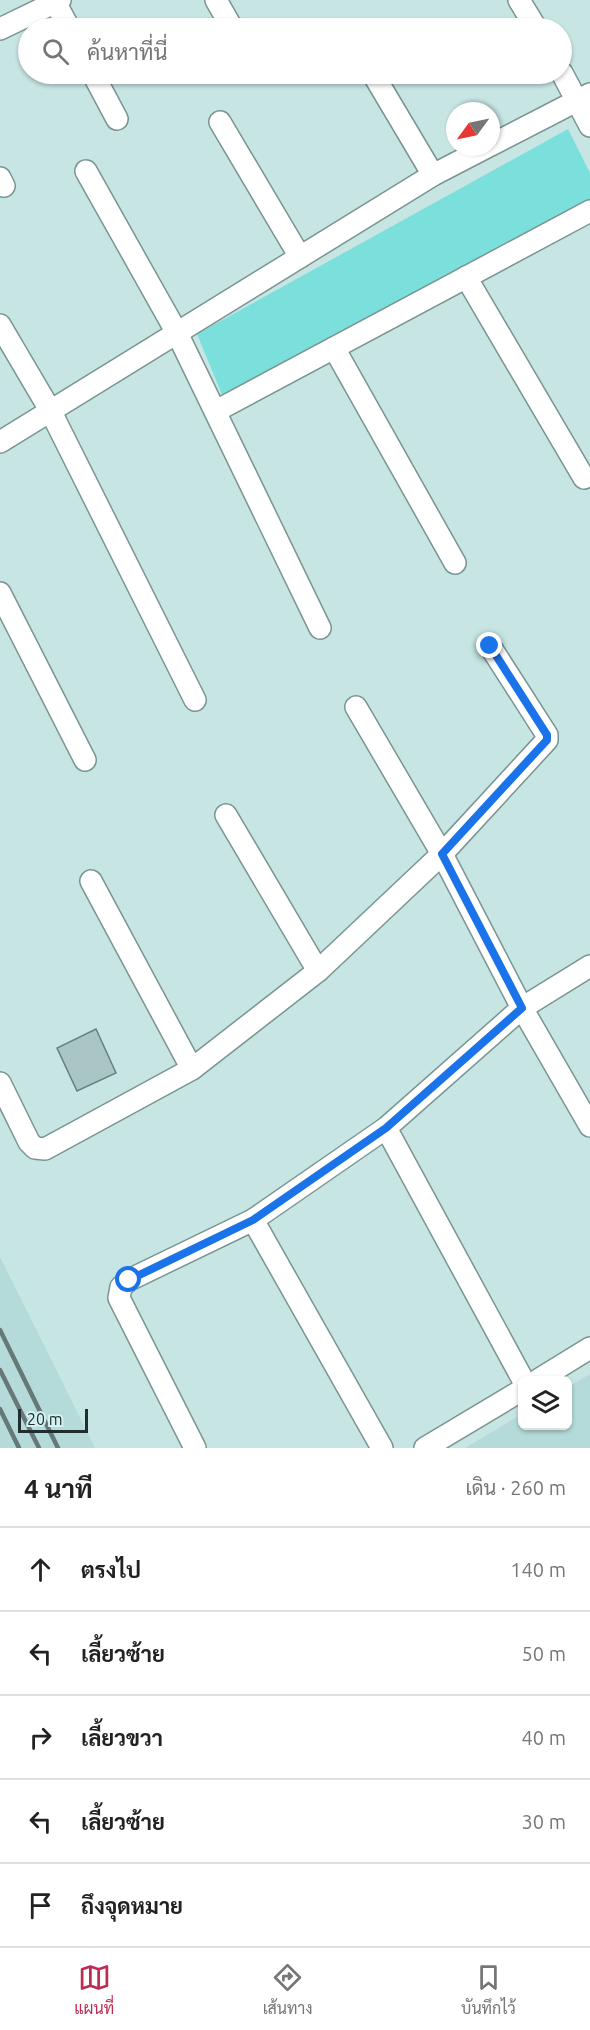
<!DOCTYPE html>
<html lang="th">
<meta charset="utf-8">
<style>
body{margin:0;font-family:Ubuntu,Sarabun,sans-serif;background:#f6f6f6;color:#222}
.controls{position:absolute;right:18px;bottom:18px;display:grid;overflow:hidden;border-radius:9px;box-shadow:0 2px 4px #0004}
.controls button{width:54px;height:54px;display:grid;place-items:center;padding:0;border:0;border-bottom:2px solid #e0e0e0;background:#fff;color:#222;font:30px sans-serif}
.compass{position:absolute;left:446px;top:102px;width:54px;height:54px;border-radius:50%;background:#fff;box-shadow:0 2px 4px #0004;rotate:237deg}
.scale{position:absolute;left:18px;bottom:15px;width:70px;box-sizing:border-box;padding-left:6px;border:3px solid #222d2d;border-top:0;font-size:16px;line-height:21px;white-space:nowrap;color:#222d2d;-webkit-text-stroke:4px #d4f2f1;paint-order:stroke}
.stop{position:absolute;width:18px;height:18px;margin:-14px;border:4px solid #1a73e8;border-radius:50%;background:#fff}
.stop.end{background:#1a73e8;border-color:#fff;box-shadow:0 2px 6px #0008}
.list{margin:0;padding:0;list-style:none}
h2{display:flex;justify-content:space-between;align-items:center;height:78px;margin:0;padding:0 24px;font-size:26px}
h2 small{font-size:20px;font-weight:400;color:#767676}
.list li{display:grid;grid-template-columns:39px 1fr auto;gap:18px;align-items:center;box-sizing:border-box;height:84px;padding:0 24px;border-top:2px solid #e0e0e0}
.list b{display:block;font-size:22px;white-space:nowrap}
.list em{font-size:20px;font-style:normal;color:#767676}
.icon{flex:none;width:33px;height:33px;fill:none;stroke:currentColor;stroke-width:2;stroke-linecap:round;stroke-linejoin:round}
.map{position:relative;flex:none;width:590px;height:1448px;overflow:hidden}
.search{position:absolute;background:#fff;box-shadow:0 2px 4px #0004;left:18px;right:18px;top:18px;height:66px;display:flex;align-items:center;gap:15px;box-sizing:border-box;padding:0 21px;border-radius:33px;color:#767676;font-size:22px}
.sheet{height:498px;background:#fff}
nav{display:flex;justify-content:space-around;align-items:center;box-sizing:border-box;height:84px;border-top:2px solid #e0e0e0;background:#fff;font-size:16px;color:#767676}
nav a{display:grid;justify-items:center;gap:3px}
nav .on{color:#be2e52}
.map>svg:first-child{display:block}
.built{fill:#b4dbd9}
.green{fill:#7bdfdb}
.building{fill:#a9c6c4;stroke:#65817f;stroke-width:1.5}
.lines{fill:none;stroke-linecap:round;stroke-linejoin:round}
.street-casing{stroke:#799593;stroke-width:24}
.street{stroke:#fff;stroke-width:21}
.rail{stroke:#667877;stroke-width:4.5}
.route{stroke:#1a73e8;stroke-width:8}
</style>
<div class="map">
<svg width="590" height="1448" viewBox="0 0 590 1448">
<rect width="100%" height="100%" fill="#c7e5e3"/>
<g class="built">
<polygon points="0,1257 95,1448 0,1448"/>
<polygon points="590,1374 590,1448 465,1448 522,1414 522,1426 568,1426 568,1387"/>
</g>
<polygon class="green" points="568,129 590,173 590,200 223,397 197,334"/>
<polygon class="building" points="96,1029 116,1073 77,1091 57,1048"/>
<g class="lines">
<defs>
<g id="street">
<polyline points="54,0 69,28"/>
<polyline points="216,0 232,28"/>
<polyline points="519,0 536,28"/>
<polyline points="0,29 60,0"/>
<polyline points="562,73 590,126"/>
<polyline points="93,74 117,119"/>
<polyline points="373,74 433,175"/>
<polyline points="220,122 300,257"/>
<polyline points="491,145 590,94"/>
<polyline points="86,171 177,333 320,628"/>
<polyline points="0,178 4,186"/>
<polyline points="466,277 584,478"/>
<polyline points="0,325 50,410 195,700"/>
<polyline points="334,348 455,563"/>
<polyline points="216,411 590,211"/>
<polyline points="0,442 433,175 487,147"/>
<polyline points="0,593 85,760"/>
<polyline points="356,707 442,854 522,1008 590,1126"/>
<polyline points="226,815 318,971"/>
<polyline points="91,881 192,1069"/>
<polyline points="0,1083 29,1142 35,1148 45,1149 192,1069 318,971 442,854 547,740 547,735 490,646"/>
<polyline points="386,1128 523,1380"/>
<polyline points="253,1220 382,1448"/>
<polyline points="538,1380 590,1348"/>
<polyline points="195,1448 119,1298 121,1287 129,1280 253,1220 386,1128 522,1008 590,966"/>
<polyline points="425,1448 522,1390"/>
</g>
</defs>
<use href="#street" class="street-casing"/>
<use href="#street" class="street"/>
<g class="rail">
<polyline points="0,1330 58,1448"/>
<polyline points="0,1370 39,1448"/>
<polyline points="0,1409 19,1448"/>
</g>
</g>
<g class="lines">
<polyline class="route" points="129,1280 253,1220 386,1128 522,1008 442,854 547,740 547,735 490,646"/>
</g>
</svg>
<div class="controls">
<button><svg class="icon" aria-label="layers" viewBox="0 0 24 24"><path d="M12 4l9 5-9 5-9-5zM3 14l9 5 9-5"/></svg></button>
</div>
<svg class="compass" viewBox="-18 -18 36 36"><path d="M0-13l5 13h-10z" fill="#e53935"/><path d="M0 13l5-13h-10z" fill="#767676"/></svg>
<div class="scale">20 m</div>
<div class="stop" style="left:129px;top:1280px"></div>
<div class="stop end" style="left:490px;top:646px"></div>
<div class="search"><svg class="icon" aria-label="search" viewBox="0 0 24 24"><circle cx="10" cy="10" r="6"/><path d="M15 15l6 6"/></svg>ค้นหาที่นี่</div>
</div>
<section class="sheet">
<h2>4 นาที<small>เดิน · 260 m</small></h2>
<ul class="list">
<li><svg class="icon" aria-label="ahead" viewBox="0 0 24 24"><path d="M12 20V5M6 11l6-6 6 6"/></svg><div><b>ตรงไป</b></div><em>140 m</em></li>
<li><svg class="icon" aria-label="left" viewBox="0 0 24 24"><path d="M17 20v-9H6M10 6l-5 5 5 5"/></svg><div><b>เลี้ยวซ้าย</b></div><em>50 m</em></li>
<li><svg class="icon" aria-label="right" viewBox="0 0 24 24"><path d="M7 20v-9h11M14 6l5 5-5 5"/></svg><div><b>เลี้ยวขวา</b></div><em>40 m</em></li>
<li><svg class="icon" aria-label="left" viewBox="0 0 24 24"><path d="M17 20v-9H6M10 6l-5 5 5 5"/></svg><div><b>เลี้ยวซ้าย</b></div><em>30 m</em></li>
<li><svg class="icon" aria-label="arrive" viewBox="0 0 24 24"><path d="M6 21V4h12l-3 4 3 4H6"/></svg><div><b>ถึงจุดหมาย</b></div></li>
</ul>
</section>
<nav>
<a class="on"><svg class="icon" aria-label="map" viewBox="0 0 24 24"><path d="M3 6l6-2 6 2 6-2v14l-6 2-6-2-6 2zM9 4v14M15 6v14"/></svg>แผนที่</a>
<a><svg class="icon" aria-label="directions" viewBox="0 0 24 24"><path d="M12 3l9 9-9 9-9-9zM9 14v-3h6M13 9l2 2-2 2"/></svg>เส้นทาง</a>
<a><svg class="icon" aria-label="saved" viewBox="0 0 24 24"><path d="M7 4h10v16l-5-4-5 4z"/></svg>บันทึกไว้</a>
</nav>
